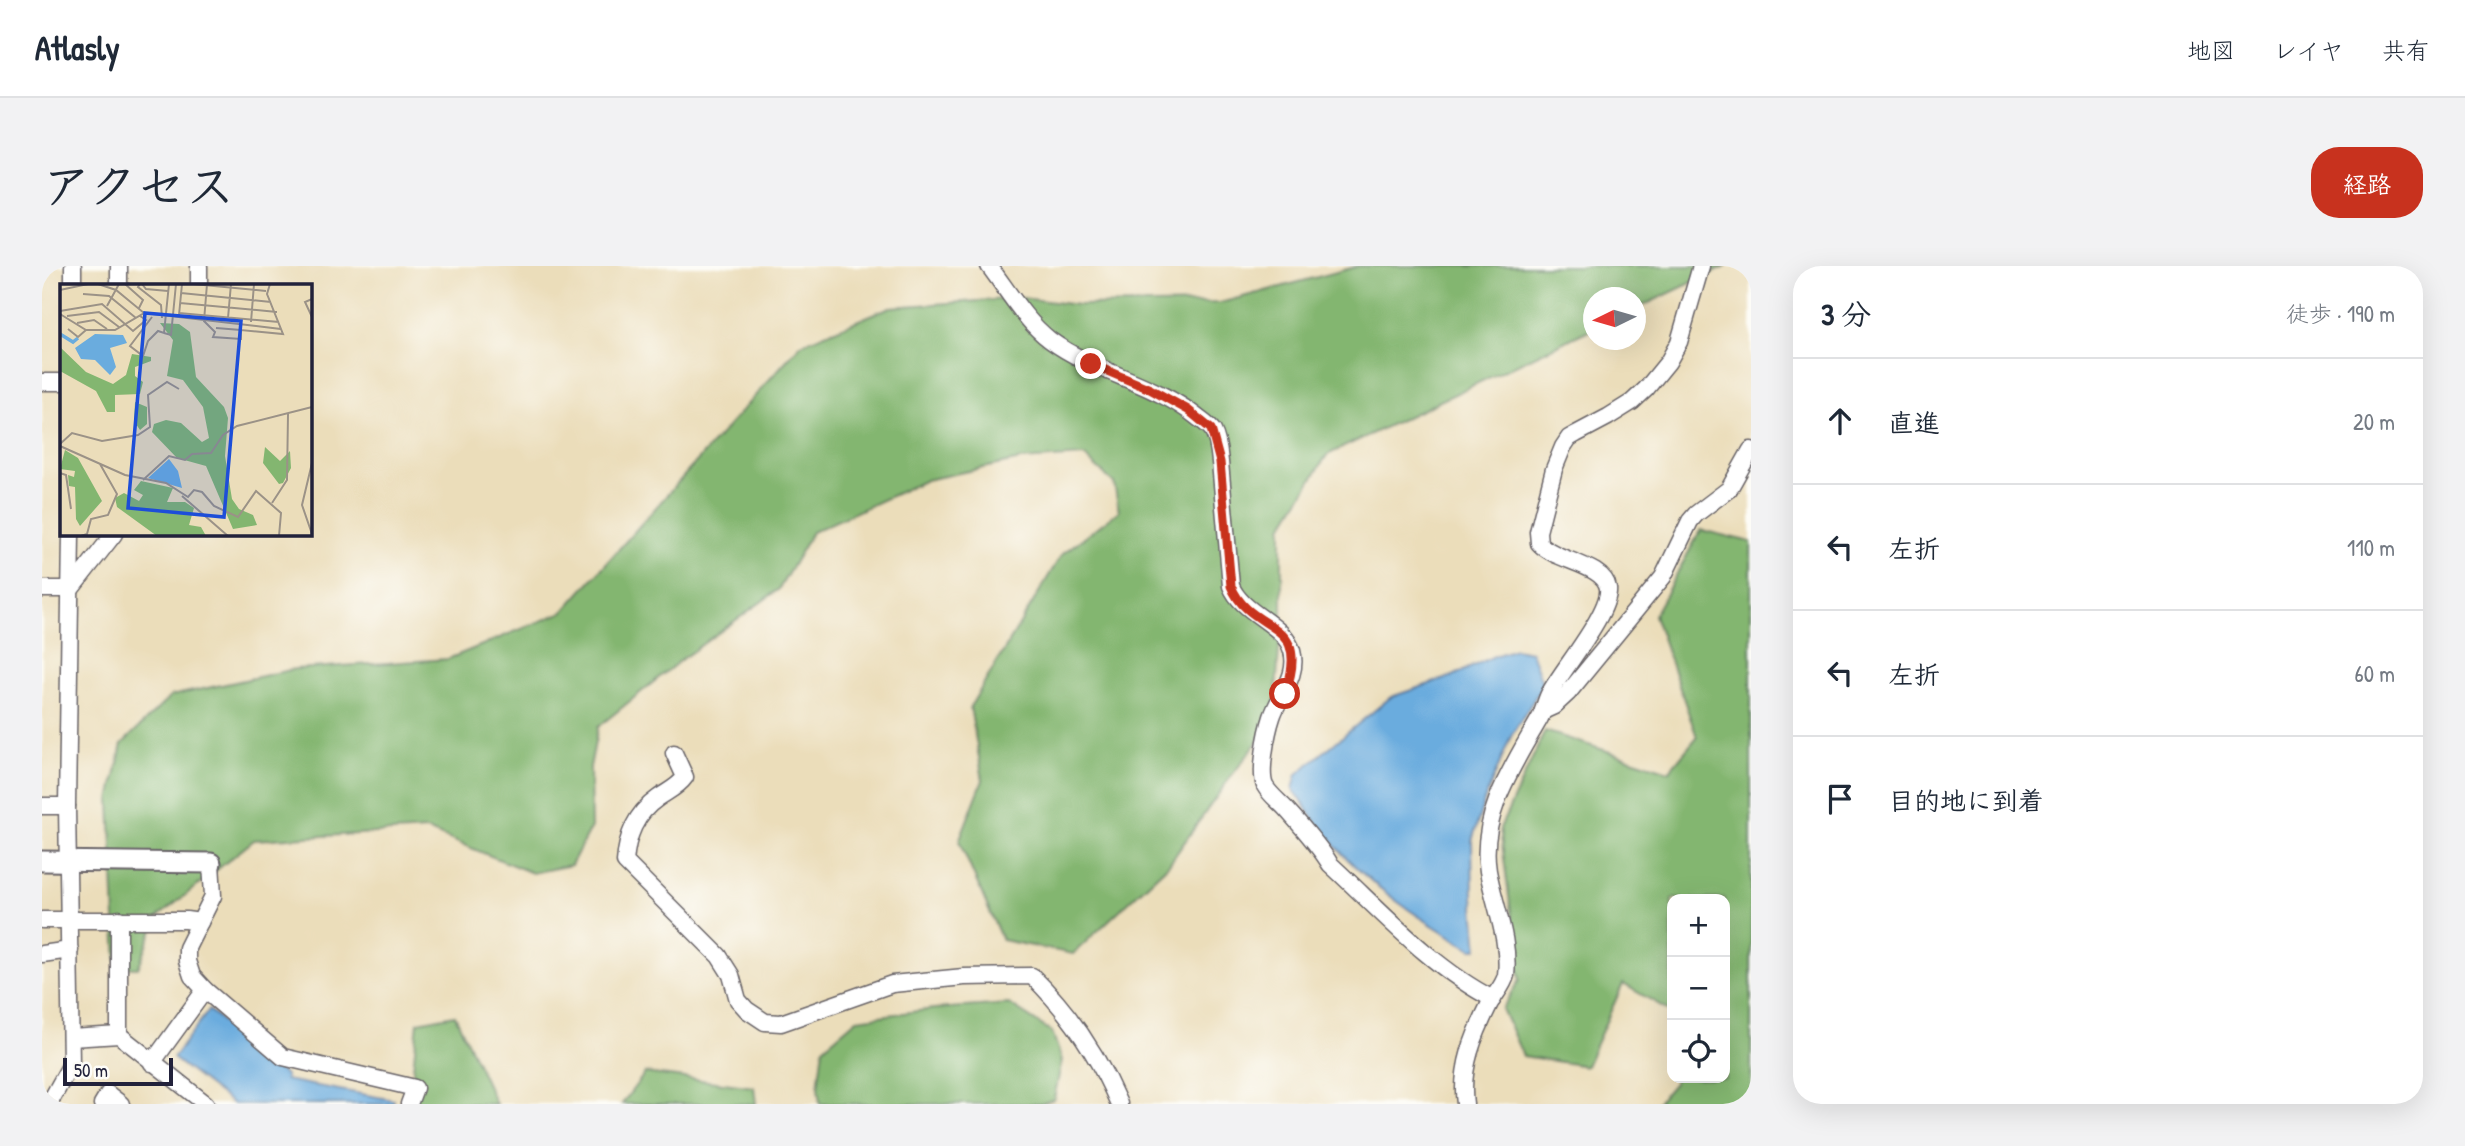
<!DOCTYPE html>
<html lang="ja">
<meta charset="utf-8">
<style>
body{margin:0;font-family:"Patrick Hand","Klee One",sans-serif;background:#f2f2f3;color:#1f2937}
.controls{position:absolute;right:21px;bottom:21px;display:grid;overflow:hidden;border-radius:14px;box-shadow:0 7px 28px #0002}
.controls button{width:63px;height:63px;display:grid;place-items:center;padding:0;border:0;border-bottom:2px solid #e0e1e3;background:#fff;color:#1f2937;font:35px sans-serif}
.compass{position:absolute;left:1541px;top:21px;width:63px;height:63px;border-radius:50%;background:#fff;box-shadow:0 7px 28px #0002;rotate:265deg}
.scale{position:absolute;left:21px;bottom:18px;width:110px;box-sizing:border-box;padding-left:7px;border:4px solid #22223b;border-top:0;font-size:19px;line-height:24px;white-space:nowrap;color:#22223b;-webkit-text-stroke:5px #fdfcf7;paint-order:stroke}
.stop{position:absolute;width:21px;height:21px;margin:-16px;border:5px solid #c8321e;border-radius:50%;background:#fff}
.stop.end{background:#c8321e;border-color:#fff;box-shadow:0 2px 7px #0008}
.list{margin:0;padding:0;list-style:none}
h2{display:flex;justify-content:space-between;align-items:center;height:91px;margin:0;padding:0 28px;font-size:30px}
h2 small{font-size:23px;font-weight:400;color:#747a83}
.list li{display:grid;grid-template-columns:46px 1fr auto;gap:21px;align-items:center;box-sizing:border-box;height:126px;padding:0 28px;border-top:2px solid #e0e1e3}
.list b{display:block;font-size:26px;white-space:nowrap}
.list em{font-size:23px;font-style:normal;color:#747a83}
.icon{flex:none;width:38px;height:38px;fill:none;stroke:currentColor;stroke-width:2;stroke-linecap:round;stroke-linejoin:round}
.map{position:relative;flex:none;width:1709px;height:838px;overflow:hidden;border-radius:28px}
header{display:flex;align-items:center;gap:42px;box-sizing:border-box;height:98px;padding:0 35px;background:#fff;border-bottom:2px solid #e0e1e3}
header strong{font-size:33px}
nav{display:flex;gap:38px;margin-inline-start:auto;font-size:24px}
.intro{display:flex;align-items:center;justify-content:space-between;box-sizing:border-box;height:168px;padding:0 42px}
h1{margin:0;font-size:49px}
.button{padding:18px 32px;border-radius:28px;background:#c8321e;color:#fff;font-size:24px;font-weight:700}
main{display:flex;gap:42px;padding:0 42px}
aside{flex:1;background:#fff;border-radius:28px;box-shadow:0 7px 28px #0002}
.map>svg:first-child{display:block}
.forest{fill:#83b670;stroke:#526c56;stroke-width:2}
.water{fill:#6aacde;stroke:#46678c;stroke-width:2}
.lines{fill:none;stroke-linecap:round;stroke-linejoin:round}
.minor-casing{stroke:#686367;stroke-width:19}
.tertiary-casing{stroke:#686367;stroke-width:23}
.minor{stroke:#fff;stroke-width:16}
.tertiary{stroke:#fff;stroke-width:19}
.route{stroke:#c8321e;stroke-width:9}
.inset-river{fill:none;stroke:#6aacde;stroke-width:3.5}
.inset-road{fill:none;stroke:#9b9287;stroke-width:2}
.view{fill:#1d4ed8;fill-opacity:0.15;stroke:#1d4ed8;stroke-width:3.5}
.inset-edge{fill:none;stroke:#22223b;stroke-width:3.5}
</style>
<header>
<strong>Atlasly</strong>
<nav><a>地図</a><a>レイヤ</a><a>共有</a></nav>
</header>
<div class="intro"><h1>アクセス</h1><a class="button">経路</a></div>
<main>
<div class="map">
<svg width="1709" height="838" viewBox="0 0 1709 838">
<rect width="100%" height="100%" fill="#fdfcf7"/>
<filter id="ink" filterUnits="userSpaceOnUse"><feTurbulence type="fractalNoise" baseFrequency=".0143" numOctaves="2"/><feDisplacementMap in="SourceGraphic" scale="14" xChannelSelector="R" yChannelSelector="G"/><feConvolveMatrix kernelMatrix="1 2 1 2 8 2 1 2 1" color-interpolation-filters="sRGB"/></filter>
<filter id="wash" filterUnits="userSpaceOnUse"><feTurbulence type="fractalNoise" baseFrequency=".00686" numOctaves="4" result="noise"/><feDisplacementMap in="SourceGraphic" scale="28" xChannelSelector="R" yChannelSelector="G"/><feGaussianBlur stdDeviation="1.57" result="paint"/><feColorMatrix in="noise" values="0 0 0 0 0 0 0 0 0 0 0 0 0 0 0 0 0 1.4 0 .05"/><feComposite in="paint" operator="in"/></filter>
<g filter="url(#wash)">
<rect width="100%" height="100%" fill="#ebddba"/>
<g class="forest">
<polygon points="1317,0 1685,0 1594,43 1594,32 1552,32 1551,62 1285,189 1240,261 1240,342 1232,454 1187,513 1127,598 1031,688 960,674 917,575 941,514 928,441 1020,288 1077,245 1072,217 1042,190 979,194 884,214 770,266 737,323 640,393 556,461 548,501 549,561 529,599 490,607 385,564 212,574 116,651 96,702 75,701 68,534 80,478 129,430 253,403 406,393 521,346 759,78 848,41 980,32 1036,39 1178,37"/>
<polygon points="1659,264 1709,276 1709,838 1614,838 1632,817 1633,812 1683,812 1683,633 1630,633 1630,746 1581,718 1544,800 1481,790 1460,743 1478,714 1458,562 1503,465 1627,505 1655,471 1612,349"/>
<polygon points="967,738 1010,766 1020,794 1012,833 999,838 778,838 776,821 781,782 815,753 892,743"/>
<polygon points="413,749 454,838 371,838 371,802 376,756"/>
<polygon points="603,807 712,821 714,838 580,838"/>
</g>
<g class="water">
<path d="M1473,383L1489,386L1501,419L1469,470L1442,535L1430,575L1431,630L1436,683H1430C1378,653 1328,621 1289,575C1275,560 1264,540 1251,523L1255,508L1349,431L1411,410L1452,390Z"/>
<polygon points="167,744 244,810 243,814 352,834 351,838 191,838 131,792"/>
</g>
</g>
<g filter="url(#ink)">
<g class="lines">
<defs>
<g id="minor">
<polyline points="77,0 77,19"/>
<polyline points="157,0 157,19"/>
<path d="M947,0C966,25 983,55 1008,74C1053,107 1111,116 1155,151C1160,155 1167,159 1171,165C1176,174 1177,186 1178,196L1189,320C1200,348 1243,358 1250,385C1257,410 1237,429 1230,451C1225,466 1217,506 1223,520C1228,529 1238,536 1245,544C1260,561 1276,578 1288,598C1338,644 1390,702 1451,733"/>
<polyline points="31,19 31,0"/>
<polyline points="0,116 19,116"/>
<polyline points="0,323 29,323 72,268"/>
<polyline points="1501,445 1512,440 1526,427 1621,311 1648,255 1654,248 1687,223 1709,184"/>
<path d="M632,487L643,511C636,521 626,525 616,532C593,548 585,570 583,596L677,690L689,709L696,734L705,744L723,756L739,757L850,718L922,711L990,710C1028,747 1056,789 1077,838"/>
<polyline points="0,540 25,540"/>
<polyline points="77,653 77,769"/>
<polyline points="0,654 144,654 158,656 145,682 145,695 150,710 163,724 241,791 373,822 367,838"/>
<polyline points="158,656 171,630 169,597"/>
<polyline points="0,688 28,684"/>
<polyline points="29,772 77,769 164,838"/>
<polyline points="110,797 163,724"/>
<polyline points="7,838 29,798 25,540 29,268"/>
<polyline points="60,838 66,828 79,838"/>
<path d="M1423,838C1418,802 1432,769 1448,737C1453,728 1462,719 1464,709C1468,675 1452,638 1446,605C1437,549 1472,498 1498,452C1502,444 1503,436 1507,428C1519,405 1569,346 1566,322C1562,298 1512,295 1497,277L1496,266L1512,203L1521,181L1527,172L1534,168L1566,151L1590,136L1604,123L1626,96L1637,76L1659,0"/>
</g>
<polyline id="tertiary" points="0,595 169,597"/>
</defs>
<use href="#minor" class="minor-casing"/>
<use href="#tertiary" class="tertiary-casing"/>
<use href="#minor" class="minor"/>
<use href="#tertiary" class="tertiary"/>
</g>
</g>
<g class="lines" filter="url(#ink)">
<path class="route" d="M1049,98L1108,123L1146,144L1169,163L1178,196L1189,320C1210,371 1271,349 1243,428"/>
</g>
<g transform="translate(18 18)">
<rect width="252" height="252" fill="#ebddba"/>
<path d="M100,39L119,40L130,48L136,93L164,123L168,134L165,172L172,215L179,225L193,231L197,241L173,245L146,182L117,174L92,148L94,140L106,136L121,139L142,158L149,154L143,123L123,96L107,92L113,56ZM0,63L26,88L53,100L66,91L72,70L91,73V77L75,83V92L83,98L80,110L55,111V128H47L36,107L0,87ZM75,118L87,123V140L80,146L74,137ZM205,163L220,177L230,167L231,184L223,199L219,200L203,179ZM5,166L18,174L42,217L20,242L16,235L15,203L9,202L8,191L14,193L15,187L0,185ZM81,197L113,204L107,218H125L134,224L129,241L141,243L146,252H97L57,223L55,214L64,209L79,217L83,211L74,206Z" fill="#83b670"/>
<path d="M35,50L63,51L67,59L50,64L56,83L50,91L35,76L21,75L15,64ZM109,175L118,187L122,204L88,194Z" fill="#6aacde"/>
<path class="inset-river" d="M0,50L13,58L18,54"/>
<path class="inset-road" d="M65,0L83,16L79,24M80,0L78,3L101,21L102,34M82,0L86,5L108,7M133,0L206,7M147,0L144,37L155,48L153,53L181,55V46L223,50L221,45M0,6L28,0M121,9L211,18M23,10L49,12L76,34M252,15L245,18L252,33M120,19L217,28M47,22L59,0M0,27L42,20L73,47L86,36L80,32M84,29L221,45L207,10L210,0M119,29L219,38M0,30L26,46H55L84,29L56,6L38,0M119,31L122,0M7,32L39,28L59,43M92,33L70,62L83,72L88,57L98,47L104,49L109,0M168,34L171,0M191,38L194,0M17,39L34,36L47,45M156,44L181,46M8,45L18,53L26,46M104,49L111,51L116,0M0,160L12,149L42,157L78,151L90,143L88,111L107,98L119,105M0,162L65,191L106,199L128,213L134,206L142,208L154,222L178,233L196,207L221,229L219,252M252,179L242,221L252,250M0,189L6,191L11,225M83,196L109,172L125,176L132,170L151,169L163,151L177,142L252,123M122,212L168,252M212,219L227,196L228,130M21,252L27,250L31,235L48,231L57,210L40,180"/>
<path class="view" d="M85,29L181,37L164,233L68,224Z"/>
<rect width="252" height="252" class="inset-edge"/>
</g>
</svg>
<div class="controls">
<button>+</button>
<button>−</button>
<button><svg class="icon" aria-label="locate" viewBox="0 0 24 24"><circle cx="12" cy="12" r="6"/><path d="M12 2v4M12 18v4M2 12h4M18 12h4"/></svg></button>
</div>
<svg class="compass" viewBox="-18 -18 36 36"><path d="M0-13l5 13h-10z" fill="#e53935"/><path d="M0 13l5-13h-10z" fill="#747a83"/></svg>
<div class="scale">50 m</div>
<div class="stop" style="left:1243px;top:428px"></div>
<div class="stop end" style="left:1049px;top:98px"></div>
</div>
<aside>
<h2>3 分<small>徒歩 · 190 m</small></h2>
<ul class="list">
<li><svg class="icon" aria-label="ahead" viewBox="0 0 24 24"><path d="M12 20V5M6 11l6-6 6 6"/></svg><div><b>直進</b></div><em>20 m</em></li>
<li><svg class="icon" aria-label="left" viewBox="0 0 24 24"><path d="M17 20v-9H6M10 6l-5 5 5 5"/></svg><div><b>左折</b></div><em>110 m</em></li>
<li><svg class="icon" aria-label="left" viewBox="0 0 24 24"><path d="M17 20v-9H6M10 6l-5 5 5 5"/></svg><div><b>左折</b></div><em>60 m</em></li>
<li><svg class="icon" aria-label="arrive" viewBox="0 0 24 24"><path d="M6 21V4h12l-3 4 3 4H6"/></svg><div><b>目的地に到着</b></div></li>
</ul>
</aside>
</main>
